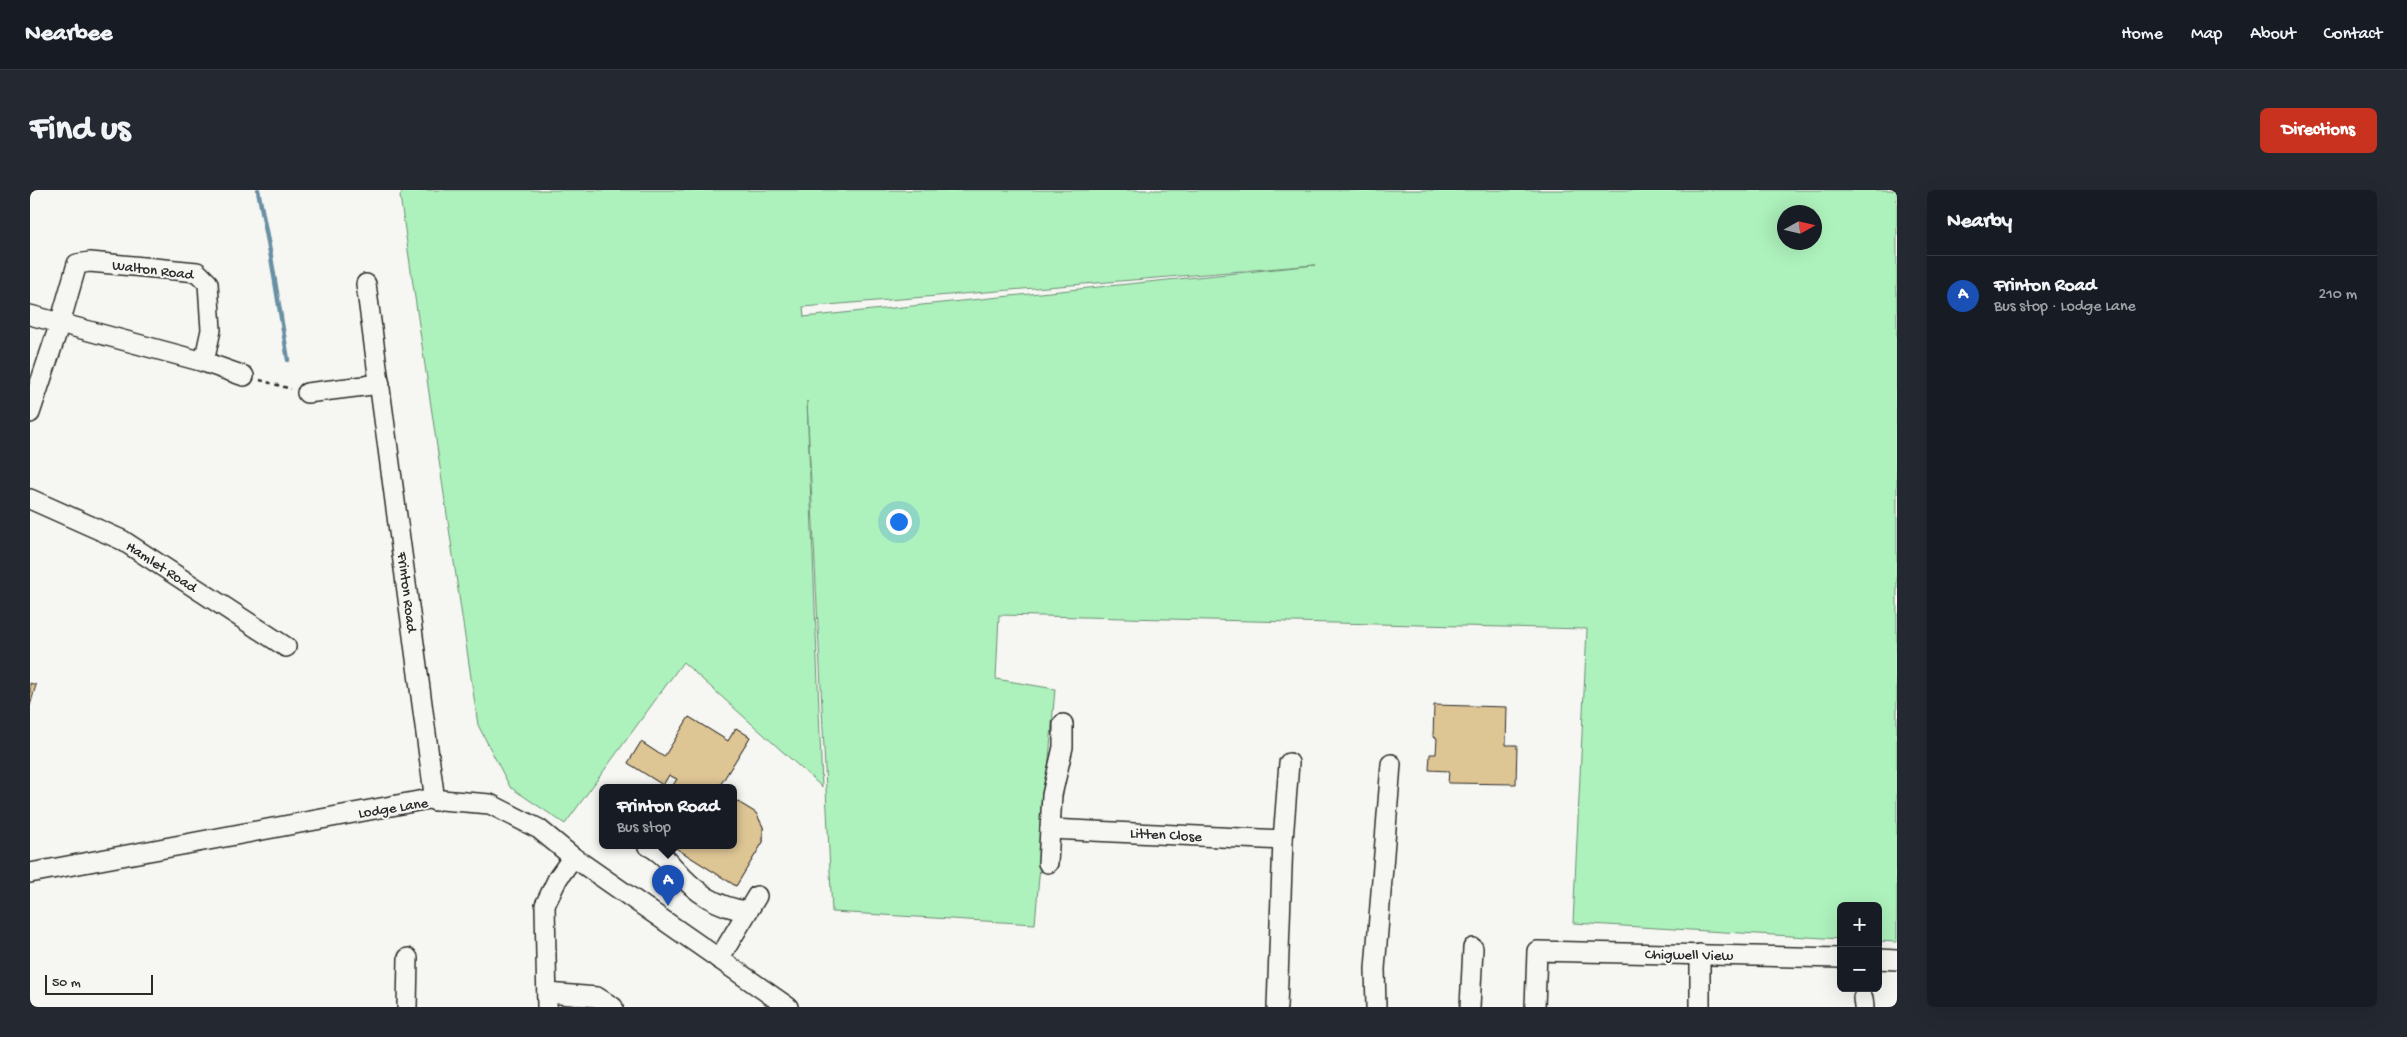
<!DOCTYPE html>
<meta charset="utf-8">
<style>
body{margin:0;font-family:"Gochi Hand",sans-serif;background:#242831;color:#f1f3f6}
.controls{position:absolute;right:15px;bottom:15px;display:grid;overflow:hidden;border-radius:8px;box-shadow:0 5px 20px #0002}
.controls button{width:45px;height:45px;display:grid;place-items:center;padding:0;border:0;border-bottom:1px solid #363941;background:#171b24;color:#f1f3f6;font:25px sans-serif}
.compass{position:absolute;left:1747px;top:15px;width:45px;height:45px;border-radius:50%;background:#171b24;box-shadow:0 5px 20px #0002;rotate:82deg}
.scale{position:absolute;left:15px;bottom:12px;width:108px;box-sizing:border-box;padding-left:5px;border:2px solid #2b2b2b;border-top:0;font-size:14px;line-height:18px;white-space:nowrap;color:#2b2b2b;-webkit-text-stroke:4px #f6f6f2;paint-order:stroke}
.you{position:absolute;left:868px;top:331px;width:18px;height:18px;margin:-12px;border:4px solid #fff;border-radius:50%;background:#1a73e8;box-shadow:0 0 0 8px #1a73e833}
.badge{display:grid;place-items:center;width:32px;height:32px;border-radius:50%;background:#c8321e;color:#fff;font-size:16px;font-weight:700}
.pin{position:absolute;translate:-50% -41px;filter:drop-shadow(0 1px 2px #0008)}
.pin::after{content:'';position:absolute;top:26px;width:18px;height:15px;background:inherit;clip-path:polygon(0 0,100% 0,50% 100%)}
.popup{position:absolute;left:569px;top:594px;width:138px;height:65px;box-sizing:border-box;display:grid;place-content:center;border-radius:8px;background:#171b24;filter:drop-shadow(0 1px 4px #0005);font-size:16px;white-space:nowrap;color:#9ea1a6}
.popup b{font-size:19px;color:#f1f3f6}
.popup::after{content:'';position:absolute;left:50%;top:100%;margin-left:-10px;border:10px solid transparent;border-top-color:#171b24}
.list{margin:0;padding:0;list-style:none}
h2{display:flex;justify-content:space-between;align-items:center;height:65px;margin:0;padding:0 20px;font-size:21px}
h2 small{font-size:16px;font-weight:400;color:#9ea1a6}
.list li{display:grid;grid-template-columns:32px 1fr auto;gap:15px;align-items:center;box-sizing:border-box;height:80px;padding:0 20px;border-top:1px solid #363941}
.list b{display:block;font-size:19px;white-space:nowrap}
.list p{margin:0;font-size:16px;white-space:nowrap;color:#9ea1a6}
.list em{font-size:16px;font-style:normal;color:#9ea1a6}
.map{position:relative;flex:none;width:1867px;height:817px;overflow:hidden;border-radius:8px}
header{display:flex;align-items:center;gap:30px;box-sizing:border-box;height:70px;padding:0 25px;background:#171b24;border-bottom:1px solid #363941}
header strong{font-size:24px}
nav{display:flex;gap:28px;margin-inline-start:auto;font-size:18px}
.intro{display:flex;align-items:center;justify-content:space-between;box-sizing:border-box;height:120px;padding:0 30px}
h1{margin:0;font-size:35px}
.button{padding:12px 22px;border-radius:8px;background:#c8321e;color:#fff;font-size:18px;font-weight:700}
main{display:flex;gap:30px;padding:0 30px}
aside{flex:1;background:#171b24;border-radius:8px;box-shadow:0 5px 20px #0002}
.map>svg:first-child{display:block}
.green{fill:#adf1bc;stroke:#6c8e74;fill-rule:evenodd}
.lines{fill:none;stroke-linecap:round;stroke-linejoin:round}
.stream{stroke:#698fa4;stroke-width:4.5}
.building{fill:#dec594;stroke:#2b2b2b;fill-rule:evenodd}
.minor-casing{stroke:#2b2b2b;stroke-width:22}
.path{stroke:#2b2b2b;stroke-width:2.5;stroke-dasharray:4 4;stroke-linecap:butt}
.minor{stroke:#f6f6f2;stroke-width:19}
.labels{text-anchor:middle;stroke-width:4;stroke-linejoin:round;paint-order:stroke}
.street-label{font-size:15px;fill:#2b2b2b;stroke:#f6f6f2}
</style>
<header>
<strong>Nearbee</strong>
<nav><a>Home</a><a>Map</a><a>About</a><a>Contact</a></nav>
</header>
<div class="intro"><h1>Find us</h1><a class="button">Directions</a></div>
<main>
<div class="map">
<svg width="1867" height="817" viewBox="0 0 1867 817">
<rect width="100%" height="100%" fill="#f6f6f2"/>
<filter id="ink" filterUnits="userSpaceOnUse"><feTurbulence type="fractalNoise" baseFrequency=".02" numOctaves="2"/><feDisplacementMap in="SourceGraphic" scale="10" xChannelSelector="R" yChannelSelector="G"/><feConvolveMatrix kernelMatrix="1 2 1 2 8 2 1 2 1" color-interpolation-filters="sRGB"/></filter>
<g filter="url(#ink)">
<path class="green" d="M373,0H1867V752L1848,751V716H1811V749L1543,733L1557,439L969,425L966,489L1025,499L1005,734L802,722L777,211L792,597L653,472L535,634L480,597L448,535L370,6ZM1754,22H1784V52H1754ZM1285,75L774,127L773,117Z"/>
<g class="lines">
<polyline class="stream" points="228,0 241,67 258,170"/>
</g>
<g class="building">
<polygon points="0,493 6,495 0,516"/>
<polygon points="1404,515 1477,517 1476,555 1487,555 1486,594 1418,593 1419,581 1399,580 1400,564 1406,564 1407,548 1403,547"/>
<path d="M659,527L698,551L706,538L720,547L689,597H642L647,589L639,585L633,595L598,573L611,552L634,567ZM660,558L684,572L674,588L650,574Z"/>
<polygon points="659,527 698,551 706,538 720,547 689,597 642,597 647,589 639,585 633,595 598,573 611,552 634,567"/>
<polygon points="703,609 726,623 733,637 733,652 706,696 641,655 690,655 696,659 699,655 703,655 706,643 703,642"/>
<polygon points="703,609 726,623 733,637 733,652 706,696 641,655 703,655"/>
</g>
<g class="lines">
<defs>
<g id="minor">
<polyline points="336,94 405,611"/>
<polyline points="0,125 174,172 214,186"/>
<polyline points="277,203 350,194"/>
<polyline points="0,223 30,133 47,74 60,72 167,82 178,93 181,140 174,172"/>
<polyline points="0,309 92,350 256,457"/>
<polyline points="1020,639 1253,650"/>
<path d="M617,655C630,661 636,669 646,680C666,703 687,717 717,721"/>
<polyline points="1018,673 1022,605 1033,557 1033,534"/>
<polyline points="0,683 399,609 460,614 509,639 543,667 758,817"/>
<polyline points="1670,764 1670,817"/>
<polyline points="689,769 727,706"/>
<polyline points="1848,769 1867,770"/>
<polyline points="517,803 567,807 583,817"/>
<polyline points="1833,808 1834,817"/>
<polyline points="377,817 378,768"/>
<polyline points="517,817 515,715 528,688 543,667"/>
<polyline points="1247,817 1253,650 1259,573"/>
<polyline points="1346,817 1345,779 1361,574"/>
<polyline points="1440,817 1443,758"/>
<polyline points="1505,817 1507,761 1811,768"/>
</g>
</defs>
<use href="#minor" class="minor-casing"/>
<polyline class="path" points="230,190 261,199"/>
<use href="#minor" class="minor"/>
</g>
</g>
<g class="labels">
<g class="street-label">
<text transform="translate(123 79) rotate(7)" y="5">Walton Road</text>
<text transform="translate(132 376) rotate(33)" y="5">Hamlet Road</text>
<text transform="translate(378 402) rotate(83)" y="5">Frinton Road</text>
<text transform="translate(363 617) rotate(-9)" y="5">Lodge Lane</text>
<text transform="translate(1136 644) rotate(3)" y="5">Litten Close</text>
<text transform="translate(1659 764) rotate(1)" y="5">Chigwell View</text>
</g>
</g>
</svg>
<div class="controls">
<button>+</button>
<button>−</button>
</div>
<svg class="compass" viewBox="-18 -18 36 36"><path d="M0-13l5 13h-10z" fill="#e53935"/><path d="M0 13l5-13h-10z" fill="#9ea1a6"/></svg>
<div class="scale">50 m</div>
<div class="you"></div>
<div class="pin badge" style="left:638px;top:716px;background:#1a4fb4">A</div>
<div class="popup"><b>Frinton Road</b>Bus stop</div>
</div>
<aside>
<h2>Nearby<small></small></h2>
<ul class="list">
<li><span class="badge" style="background:#1a4fb4">A</span><div><b>Frinton Road</b><p>Bus stop · Lodge Lane</p></div><em>210 m</em></li>
</ul>
</aside>
</main>
